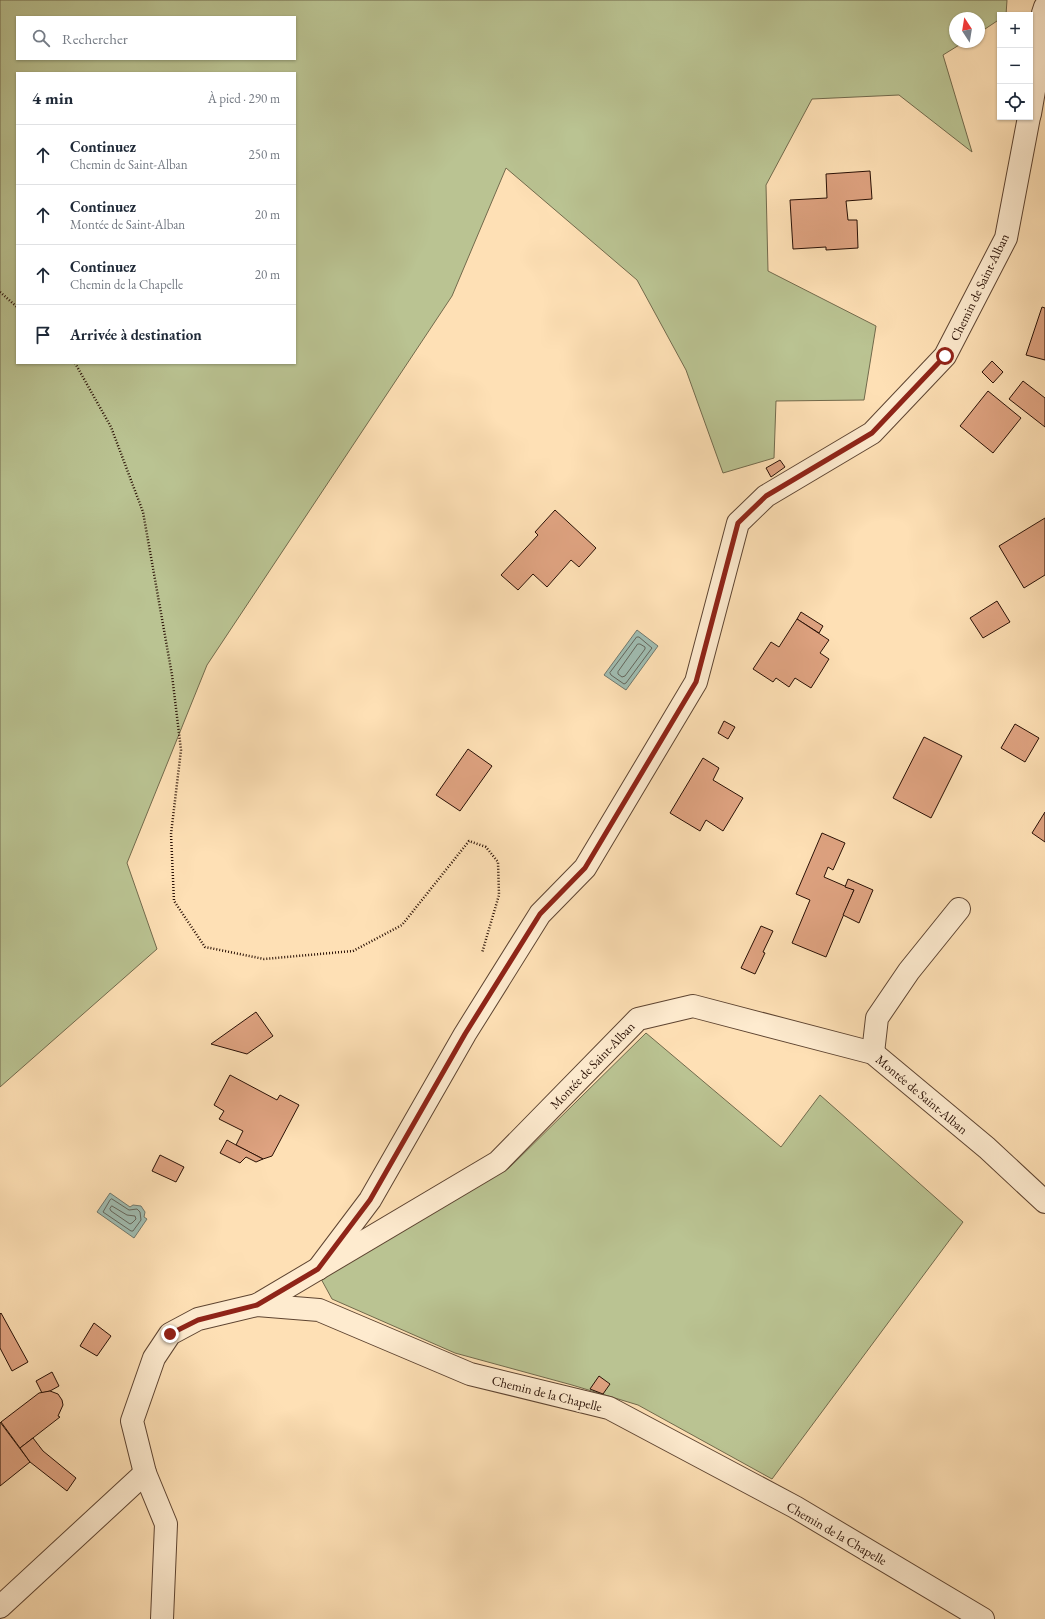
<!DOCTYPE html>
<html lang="fr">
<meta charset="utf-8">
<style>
body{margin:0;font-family:"EB Garamond",serif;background:#f2f2f3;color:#1f2937}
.controls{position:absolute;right:12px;top:12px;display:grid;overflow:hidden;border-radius:0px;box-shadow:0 1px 3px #0004}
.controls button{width:36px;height:36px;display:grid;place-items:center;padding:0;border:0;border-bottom:1px solid #e0e1e3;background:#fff;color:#1f2937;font:20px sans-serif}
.compass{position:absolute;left:949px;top:12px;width:36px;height:36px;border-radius:50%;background:#fff;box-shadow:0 1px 3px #0004;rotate:348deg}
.stop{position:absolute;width:12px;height:12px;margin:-9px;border:3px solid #8f2418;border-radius:50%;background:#fff}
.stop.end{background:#8f2418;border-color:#fff;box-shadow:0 1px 4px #0008}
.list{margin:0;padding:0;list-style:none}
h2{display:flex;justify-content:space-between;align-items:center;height:52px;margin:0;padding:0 16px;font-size:17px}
h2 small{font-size:13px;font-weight:400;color:#747a83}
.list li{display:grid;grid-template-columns:26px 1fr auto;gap:12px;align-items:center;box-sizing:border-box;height:60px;padding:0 16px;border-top:1px solid #e0e1e3}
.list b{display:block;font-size:15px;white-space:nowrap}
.list p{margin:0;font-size:13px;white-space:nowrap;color:#747a83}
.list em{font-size:13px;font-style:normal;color:#747a83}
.icon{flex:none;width:22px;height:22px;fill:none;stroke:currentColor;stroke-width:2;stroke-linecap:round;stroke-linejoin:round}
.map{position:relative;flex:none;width:1045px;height:1619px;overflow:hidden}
.search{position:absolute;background:#fff;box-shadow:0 1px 3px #0004;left:16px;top:16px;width:280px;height:44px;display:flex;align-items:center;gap:10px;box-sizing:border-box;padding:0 14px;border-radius:0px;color:#747a83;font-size:15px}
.panel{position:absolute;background:#fff;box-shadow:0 1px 3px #0004;left:16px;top:72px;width:280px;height:292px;border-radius:0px}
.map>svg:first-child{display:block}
.green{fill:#bac392;stroke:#726a4c;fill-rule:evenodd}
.water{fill:#a0bdb2;stroke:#70786d}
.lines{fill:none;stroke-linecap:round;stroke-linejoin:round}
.shore{stroke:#64665c;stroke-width:1}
.building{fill:#dfa381;stroke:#291005}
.minor-casing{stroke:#5e4431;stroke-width:24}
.path{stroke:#291005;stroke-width:2.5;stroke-dasharray:1 2;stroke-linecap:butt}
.minor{stroke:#feebcf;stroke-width:22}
.route{stroke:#8f2418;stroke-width:5}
.labels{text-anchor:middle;stroke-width:4;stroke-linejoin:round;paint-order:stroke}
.street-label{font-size:13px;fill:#291005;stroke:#feebcf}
</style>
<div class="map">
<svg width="1045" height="1619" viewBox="0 0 1045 1619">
<rect width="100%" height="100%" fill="#fee0b5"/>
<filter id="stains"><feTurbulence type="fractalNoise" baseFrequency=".005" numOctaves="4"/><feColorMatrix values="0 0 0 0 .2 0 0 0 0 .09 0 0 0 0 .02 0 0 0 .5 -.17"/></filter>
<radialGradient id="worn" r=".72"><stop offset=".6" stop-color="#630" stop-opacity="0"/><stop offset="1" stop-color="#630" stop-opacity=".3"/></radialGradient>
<g class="green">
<path d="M0,0H1007L1006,15H1000V19L979,33V18H955V42H964L943,55L972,152L899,95L812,99L766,185L768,271L876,326L864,400L776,401L774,458L723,473L686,370L637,280L506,168L452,296L207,665L127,863L157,949L0,1087ZM17,17H295V59H17ZM17,73H295V363H17Z"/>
<polygon points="646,1033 781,1147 820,1095 963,1222 772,1479 638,1405 572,1385 455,1353 332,1299 320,1277 509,1168"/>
</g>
<g class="water">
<polygon points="637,630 658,646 626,690 604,675"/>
<polygon points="110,1193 130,1207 133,1205 141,1206 145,1212 144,1217 147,1219 134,1238 97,1212"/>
</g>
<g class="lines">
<g class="shore">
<polygon points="637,637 639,637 652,648 626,683 624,684 611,675 610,673"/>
<polygon points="638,644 640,644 645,647 645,649 625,676 622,677 618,674 618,672"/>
<polygon points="112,1199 129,1210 137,1209 140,1212 141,1220 133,1231 131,1231 103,1212 110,1200"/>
<polygon points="112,1206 127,1215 135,1216 136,1219 132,1223 130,1224 111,1211 110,1209"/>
</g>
</g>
<g class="building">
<polygon points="870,171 872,199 846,201 848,220 857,220 858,248 826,250 826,247 793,249 790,200 827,198 826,174"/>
<polygon points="1042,307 1045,308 1045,360 1026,355"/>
<polygon points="992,361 1003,372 993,383 982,372"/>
<polygon points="1023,381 1045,398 1045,427 1009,399"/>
<polygon points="988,391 1021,418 993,453 960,426"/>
<polygon points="780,460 785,467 771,477 766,468"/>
<polygon points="555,510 596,548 579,567 571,560 547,587 533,574 518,590 501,575 538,535 535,532"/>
<polygon points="1045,518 1045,575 1024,588 999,546"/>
<polygon points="997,601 1010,622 983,638 970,618"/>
<polygon points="801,612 823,626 819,633 797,619"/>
<polygon points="797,619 829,640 820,653 829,659 811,688 795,678 789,687 776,678 773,682 753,669 771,642 779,647"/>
<polygon points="724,721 735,727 728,739 718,733"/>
<polygon points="1015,724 1039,738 1025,762 1001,748"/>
<polygon points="924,737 962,756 931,818 893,798"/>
<polygon points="468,749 492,766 460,811 436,795"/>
<polygon points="703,758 719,768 713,780 743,798 723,831 706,820 700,831 670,813"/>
<polygon points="1045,812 1045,842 1032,833"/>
<polygon points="822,833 845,843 833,870 828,867 824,877 854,890 826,957 792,943 810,900 796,894"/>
<polygon points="848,879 873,890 859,923 843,915 854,890 845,887"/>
<polygon points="761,926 773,931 763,952 765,953 755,974 741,968"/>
<polygon points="256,1012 273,1036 247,1054 211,1044"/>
<polygon points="230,1075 277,1100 280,1095 299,1105 272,1156 263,1159 236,1145 243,1131 219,1119 224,1111 214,1105"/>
<polygon points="227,1140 236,1145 263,1159 256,1162 246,1157 240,1163 220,1153"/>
<polygon points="160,1155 184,1167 176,1182 152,1171"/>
<polygon points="1,1313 28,1362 12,1371 0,1348 0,1314"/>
<polygon points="94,1323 111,1336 97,1356 80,1346"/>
<polygon points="52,1372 59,1386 50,1391 42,1393 36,1381"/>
<polygon points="599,1376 610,1384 603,1394 590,1389"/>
<polygon points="50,1391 58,1394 62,1400 63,1405 58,1416 60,1417 20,1448 1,1422 39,1393"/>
<polygon points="0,1422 30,1462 0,1486"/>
<polygon points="33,1438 43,1451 76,1478 67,1491 30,1462 20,1448"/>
</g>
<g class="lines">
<defs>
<g id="minor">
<polyline points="1030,114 1035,85 1043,13 1045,7"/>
<polyline points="873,1053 877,1018 909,971 959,909"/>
<polyline points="318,1269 370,1200 465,1034 540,914 585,868 696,682 738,523 766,496 872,433 945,356 1006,238 1029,117"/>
<polyline points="257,1305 498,1162 638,1019 693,1006 873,1053 987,1148 1045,1202"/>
<polyline points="0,1607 145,1473"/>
<polyline points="162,1619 166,1524 145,1473 132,1421 154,1358 170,1334 198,1319 257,1305 319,1310 470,1374 609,1408 795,1507 983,1619"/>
</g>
</defs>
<use href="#minor" class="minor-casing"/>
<g class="path">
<polyline points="0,292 17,307"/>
<polyline points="75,363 111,427 143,512 172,675 181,750 171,834 174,901 205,947 264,959 353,951 402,925 469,841 486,847 498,862 499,895 482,953"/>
</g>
<use href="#minor" class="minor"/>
</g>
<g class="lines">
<polyline class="route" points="170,1334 198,1320 257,1305 318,1269 370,1200 465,1034 540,914 585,868 696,682 738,523 766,496 872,433 945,356"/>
</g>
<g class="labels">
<g class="street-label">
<text transform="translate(979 287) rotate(-64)" y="5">Chemin de Saint-Alban</text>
<text transform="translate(592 1065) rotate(-46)" y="5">Montée de Saint-Alban</text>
<text transform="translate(922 1094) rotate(40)" y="5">Montée de Saint-Alban</text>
<text transform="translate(547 1393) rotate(14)" y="5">Chemin de la Chapelle</text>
<text transform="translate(837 1533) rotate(30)" y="5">Chemin de la Chapelle</text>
</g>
</g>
<rect width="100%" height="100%" filter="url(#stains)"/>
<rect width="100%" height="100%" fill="url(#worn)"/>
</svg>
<div class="controls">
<button>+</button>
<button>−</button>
<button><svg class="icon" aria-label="locate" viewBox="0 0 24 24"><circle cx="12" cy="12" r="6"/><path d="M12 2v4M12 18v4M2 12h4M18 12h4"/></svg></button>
</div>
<svg class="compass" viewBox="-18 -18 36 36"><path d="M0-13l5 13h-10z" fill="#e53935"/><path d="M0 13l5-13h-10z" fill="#747a83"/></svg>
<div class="stop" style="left:945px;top:356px"></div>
<div class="stop end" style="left:170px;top:1334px"></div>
<div class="search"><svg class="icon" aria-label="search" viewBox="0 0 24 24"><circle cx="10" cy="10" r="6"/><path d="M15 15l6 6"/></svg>Rechercher</div>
<section class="panel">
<h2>4 min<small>À pied · 290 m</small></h2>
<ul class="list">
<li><svg class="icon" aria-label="ahead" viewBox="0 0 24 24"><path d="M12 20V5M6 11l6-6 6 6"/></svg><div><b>Continuez</b><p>Chemin de Saint-Alban</p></div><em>250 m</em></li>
<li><svg class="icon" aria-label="ahead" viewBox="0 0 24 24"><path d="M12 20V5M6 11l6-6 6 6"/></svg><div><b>Continuez</b><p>Montée de Saint-Alban</p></div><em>20 m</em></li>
<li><svg class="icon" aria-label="ahead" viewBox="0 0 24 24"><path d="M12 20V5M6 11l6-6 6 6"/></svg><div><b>Continuez</b><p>Chemin de la Chapelle</p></div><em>20 m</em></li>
<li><svg class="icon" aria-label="arrive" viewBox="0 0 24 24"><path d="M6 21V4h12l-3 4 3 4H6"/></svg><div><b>Arrivée à destination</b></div></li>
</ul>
</section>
</div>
